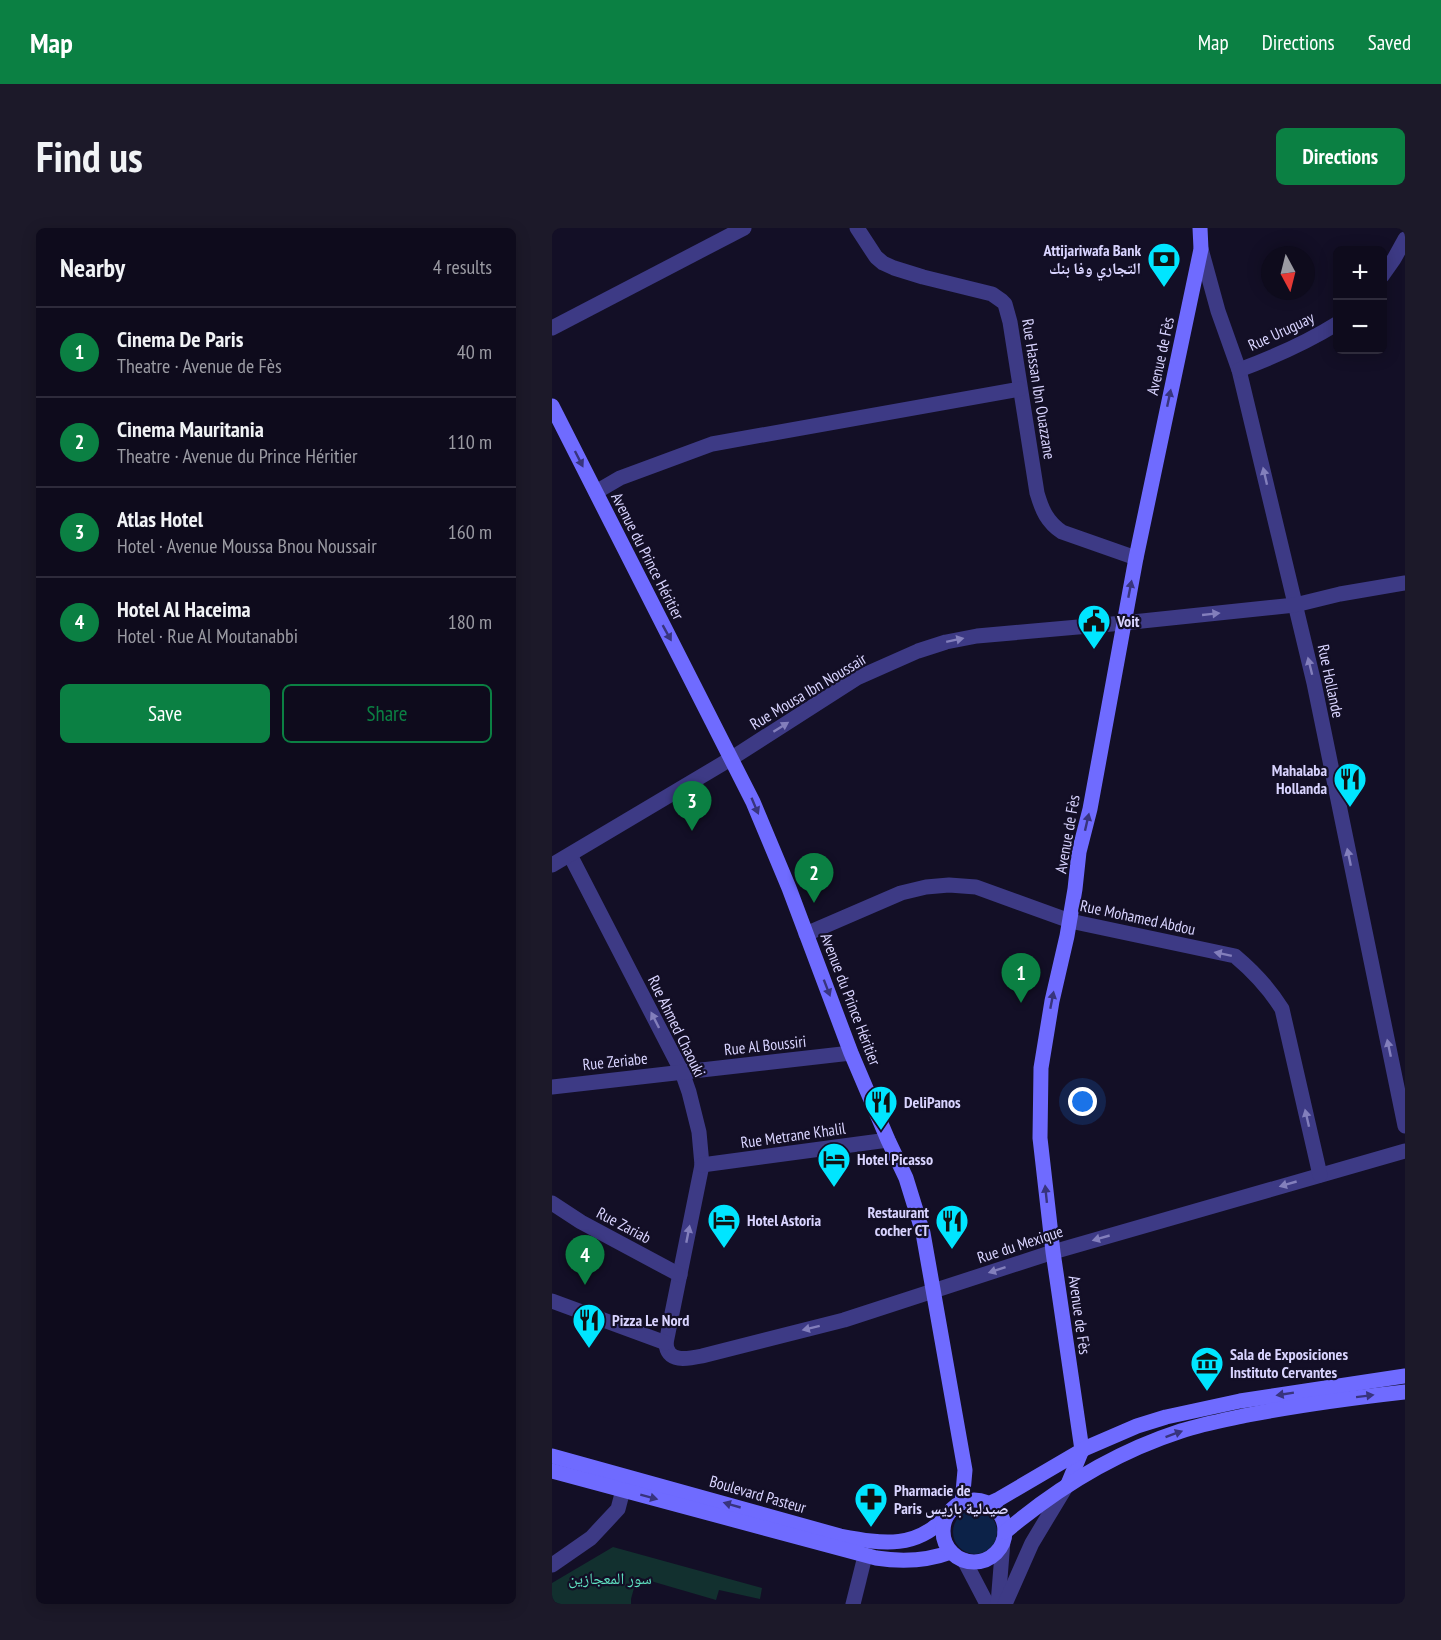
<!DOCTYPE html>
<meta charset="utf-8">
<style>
body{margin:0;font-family:"PT Sans Narrow","Noto Naskh Arabic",sans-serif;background:#1c1929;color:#f1f3f6}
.controls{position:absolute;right:18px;top:18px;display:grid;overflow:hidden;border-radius:9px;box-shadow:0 3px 15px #0003}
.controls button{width:54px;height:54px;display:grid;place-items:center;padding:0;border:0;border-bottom:2px solid #2e2b3b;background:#0e0b1c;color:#f1f3f6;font:30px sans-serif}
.compass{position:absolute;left:709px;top:18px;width:54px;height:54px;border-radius:50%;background:#0e0b1c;box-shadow:0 3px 15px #0003;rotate:173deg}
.you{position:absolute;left:531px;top:874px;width:21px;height:21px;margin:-15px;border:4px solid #fff;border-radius:50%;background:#1a73e8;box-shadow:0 0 0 9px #1a73e833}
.badge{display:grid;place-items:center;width:39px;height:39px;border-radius:50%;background:#0b8043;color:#fff;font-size:20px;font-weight:700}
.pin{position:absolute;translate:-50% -50px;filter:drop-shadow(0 2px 3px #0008)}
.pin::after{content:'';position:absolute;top:32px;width:21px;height:18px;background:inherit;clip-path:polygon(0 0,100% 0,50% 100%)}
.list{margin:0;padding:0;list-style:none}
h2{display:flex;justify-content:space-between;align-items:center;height:78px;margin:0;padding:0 24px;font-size:26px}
h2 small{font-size:20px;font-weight:400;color:#9b9ba3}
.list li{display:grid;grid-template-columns:39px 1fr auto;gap:18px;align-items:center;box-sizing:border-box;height:90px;padding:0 24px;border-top:2px solid #2e2b3b}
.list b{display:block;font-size:22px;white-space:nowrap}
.list p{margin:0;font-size:20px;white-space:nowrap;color:#9b9ba3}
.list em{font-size:20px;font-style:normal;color:#9b9ba3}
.actions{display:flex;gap:12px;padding:18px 24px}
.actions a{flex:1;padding:14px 0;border:2px solid #0b8043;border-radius:9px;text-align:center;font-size:21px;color:#0b8043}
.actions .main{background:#0b8043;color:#fff}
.map{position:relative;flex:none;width:853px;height:1376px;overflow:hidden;border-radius:9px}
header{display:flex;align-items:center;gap:36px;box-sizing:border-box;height:84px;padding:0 30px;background:#0b8043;color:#fff}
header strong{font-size:28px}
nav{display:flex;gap:33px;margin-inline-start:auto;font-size:21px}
.intro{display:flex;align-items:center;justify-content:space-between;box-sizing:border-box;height:144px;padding:0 36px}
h1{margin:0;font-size:42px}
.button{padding:15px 27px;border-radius:9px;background:#0b8043;color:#fff;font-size:21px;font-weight:700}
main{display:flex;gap:36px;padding:0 36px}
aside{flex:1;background:#0e0b1c;border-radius:9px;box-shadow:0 3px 15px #0003}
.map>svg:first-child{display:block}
.green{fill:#12302f}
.water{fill:#0c2248}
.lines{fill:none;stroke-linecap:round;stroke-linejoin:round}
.street{stroke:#3d3a85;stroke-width:15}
.secondary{stroke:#6f6bff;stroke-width:15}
.oneway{fill:#38347d}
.oneway2{fill:#837fbc}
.labels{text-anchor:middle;stroke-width:4.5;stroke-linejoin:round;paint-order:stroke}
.poi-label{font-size:16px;font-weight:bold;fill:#d9d4ff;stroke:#130f26;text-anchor:start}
.street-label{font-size:16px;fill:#d9d4ff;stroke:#130f26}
.park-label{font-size:16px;fill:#5fe0c0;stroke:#130f26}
</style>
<header>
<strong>Map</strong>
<nav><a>Map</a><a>Directions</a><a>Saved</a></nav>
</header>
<div class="intro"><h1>Find us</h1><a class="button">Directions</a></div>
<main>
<aside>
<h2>Nearby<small>4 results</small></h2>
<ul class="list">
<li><span class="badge">1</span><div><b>Cinema De Paris</b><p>Theatre · Avenue de Fès</p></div><em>40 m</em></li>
<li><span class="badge">2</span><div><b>Cinema Mauritania</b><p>Theatre · Avenue du Prince Héritier</p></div><em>110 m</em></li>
<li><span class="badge">3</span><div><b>Atlas Hotel</b><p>Hotel · Avenue Moussa Bnou Noussair</p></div><em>160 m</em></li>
<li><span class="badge">4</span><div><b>Hotel Al Haceima</b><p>Hotel · Rue Al Moutanabbi</p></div><em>180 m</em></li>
</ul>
<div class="actions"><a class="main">Save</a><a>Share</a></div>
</aside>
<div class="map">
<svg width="853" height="1376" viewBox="0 0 853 1376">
<rect width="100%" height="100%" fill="#130f26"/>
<polygon class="green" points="61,1319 210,1360 208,1371 167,1362 164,1372 85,1349 79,1371 79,1376 0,1376 0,1355"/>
<circle class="water" cx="423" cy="1304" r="22"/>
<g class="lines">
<g class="street">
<path d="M305,0L324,29L331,35L342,40L371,49L440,66L450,73L453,76L458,94L485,265C490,282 495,294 510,304L584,330"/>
<polyline points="649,21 666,83 687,142 762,455 853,898"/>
<polyline points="830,48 842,31 853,11"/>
<polyline points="0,100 192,0"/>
<path d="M687,142C722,129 754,115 786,95"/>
<polyline points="44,264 68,250 160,216 468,161"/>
<path d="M18,627L130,844L137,864L147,904L150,937L114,1115C115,1135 135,1131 150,1128L292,1092L501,1024L853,923"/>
<polyline points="0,637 180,530 305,450 366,423 394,414 425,408 571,395 743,377 788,366 853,355"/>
<path d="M254,706L349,665L374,659L397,657L424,659L518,693L683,728C702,744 717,760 730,781L768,947"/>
<polyline points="0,859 299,825"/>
<polyline points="150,937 336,912"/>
<polyline points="0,975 29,994 128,1047"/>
<polyline points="0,1073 114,1115"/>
<polyline points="412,1332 435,1376"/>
<polyline points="0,1337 39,1310 66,1281 71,1262"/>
<polyline points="301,1376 313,1328"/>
<polyline points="446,1376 451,1313"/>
<polyline points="453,1376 480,1315 515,1257"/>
</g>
<g class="secondary">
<polyline points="0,178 201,574 237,660 299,825 336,912 354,950 371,1005 413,1242 410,1275"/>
<path d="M0,1228L288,1308C331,1316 366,1322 397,1285"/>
<path d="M0,1243L324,1330C350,1334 375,1333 399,1324"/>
<polyline points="516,1256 530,1222 501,1024 488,910 489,840 500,773 515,708 523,661 527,624 538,581 584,330 649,21 648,0"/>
<circle cx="422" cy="1303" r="31"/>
<polyline points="436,1276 447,1271 534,1220 585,1198 614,1189 688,1173 853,1148"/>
<path d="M453,1304C505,1260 564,1224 629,1203C651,1196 673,1192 696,1187C748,1177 800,1170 853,1164"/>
</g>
</g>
<defs><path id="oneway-solid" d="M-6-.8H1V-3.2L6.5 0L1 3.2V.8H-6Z" transform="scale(1.5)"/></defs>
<g class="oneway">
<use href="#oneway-solid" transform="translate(617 170) rotate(-78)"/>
<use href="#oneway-solid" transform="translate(27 231) rotate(63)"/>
<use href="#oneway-solid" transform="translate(578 361) rotate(-79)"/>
<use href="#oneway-solid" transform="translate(115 405) rotate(61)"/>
<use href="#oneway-solid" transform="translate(203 578) rotate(67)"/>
<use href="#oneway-solid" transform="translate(535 594) rotate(-77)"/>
<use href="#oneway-solid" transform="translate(275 760) rotate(69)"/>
<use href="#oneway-solid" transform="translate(500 772) rotate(-79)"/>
<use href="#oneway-solid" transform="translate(494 966) rotate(-96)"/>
<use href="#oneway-solid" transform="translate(733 1166) rotate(171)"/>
<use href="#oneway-solid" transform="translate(813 1168) rotate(-7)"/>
<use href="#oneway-solid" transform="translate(622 1206) rotate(-20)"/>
<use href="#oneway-solid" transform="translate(97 1269) rotate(15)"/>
<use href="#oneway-solid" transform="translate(180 1277) rotate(-164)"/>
</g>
<g class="oneway2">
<use href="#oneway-solid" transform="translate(713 248) rotate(-103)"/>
<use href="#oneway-solid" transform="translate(659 386) rotate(-6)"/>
<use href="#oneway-solid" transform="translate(403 412) rotate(-12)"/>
<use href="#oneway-solid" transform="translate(758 438) rotate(-104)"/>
<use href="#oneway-solid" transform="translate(229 499) rotate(-32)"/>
<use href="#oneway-solid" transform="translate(797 629) rotate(-102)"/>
<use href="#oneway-solid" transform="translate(671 726) rotate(-168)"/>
<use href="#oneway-solid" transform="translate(103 792) rotate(-117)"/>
<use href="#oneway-solid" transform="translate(837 820) rotate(-102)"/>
<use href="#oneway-solid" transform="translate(755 890) rotate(-103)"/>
<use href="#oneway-solid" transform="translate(736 956) rotate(164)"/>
<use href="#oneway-solid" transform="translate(136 1006) rotate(-79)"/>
<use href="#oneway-solid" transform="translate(549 1010) rotate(164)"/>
<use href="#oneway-solid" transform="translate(445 1042) rotate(162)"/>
<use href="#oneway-solid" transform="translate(259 1100) rotate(166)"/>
</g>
<defs>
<symbol id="bank-pin" viewBox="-11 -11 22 30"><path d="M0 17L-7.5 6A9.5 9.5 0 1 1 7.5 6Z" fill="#00e5ff" stroke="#130f26"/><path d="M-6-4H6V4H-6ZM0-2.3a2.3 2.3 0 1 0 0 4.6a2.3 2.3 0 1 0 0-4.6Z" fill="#111"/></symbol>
<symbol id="civic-pin" viewBox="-11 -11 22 30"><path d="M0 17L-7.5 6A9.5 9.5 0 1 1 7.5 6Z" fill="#00e5ff" stroke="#130f26"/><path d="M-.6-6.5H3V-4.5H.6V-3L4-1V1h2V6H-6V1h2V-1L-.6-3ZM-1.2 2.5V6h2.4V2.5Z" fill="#111"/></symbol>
<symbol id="restaurant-pin" viewBox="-11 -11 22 30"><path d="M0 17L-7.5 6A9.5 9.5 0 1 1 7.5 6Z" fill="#00e5ff" stroke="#130f26"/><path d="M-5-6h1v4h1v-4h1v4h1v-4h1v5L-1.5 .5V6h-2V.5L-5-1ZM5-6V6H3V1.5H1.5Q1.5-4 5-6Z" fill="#111"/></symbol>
<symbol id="hotel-pin" viewBox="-11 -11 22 30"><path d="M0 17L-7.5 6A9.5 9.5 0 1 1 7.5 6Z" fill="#00e5ff" stroke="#130f26"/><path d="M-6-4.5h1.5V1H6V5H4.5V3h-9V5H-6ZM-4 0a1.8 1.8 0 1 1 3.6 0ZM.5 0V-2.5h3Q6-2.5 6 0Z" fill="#111"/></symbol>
<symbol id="museum-pin" viewBox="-11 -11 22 30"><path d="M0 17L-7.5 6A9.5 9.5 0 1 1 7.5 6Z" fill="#00e5ff" stroke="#130f26"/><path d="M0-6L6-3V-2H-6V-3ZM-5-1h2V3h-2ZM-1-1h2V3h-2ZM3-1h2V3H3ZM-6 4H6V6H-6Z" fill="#111"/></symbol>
<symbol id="pharmacy-pin" viewBox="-11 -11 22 30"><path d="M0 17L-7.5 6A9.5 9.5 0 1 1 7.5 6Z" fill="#00e5ff" stroke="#130f26"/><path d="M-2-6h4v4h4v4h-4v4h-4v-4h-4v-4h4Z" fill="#111"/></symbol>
</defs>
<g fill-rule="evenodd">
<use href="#bank-pin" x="593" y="12" width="38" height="52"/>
<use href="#civic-pin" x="523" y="374" width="38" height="52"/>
<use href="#restaurant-pin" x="779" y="532" width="38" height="52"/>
<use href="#restaurant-pin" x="310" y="855" width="38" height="52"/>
<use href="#hotel-pin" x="263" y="912" width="38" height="52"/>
<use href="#hotel-pin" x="153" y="973" width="38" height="52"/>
<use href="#restaurant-pin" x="381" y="974" width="38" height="52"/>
<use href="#restaurant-pin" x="18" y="1073" width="38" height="52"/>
<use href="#museum-pin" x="636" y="1116" width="38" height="52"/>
<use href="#pharmacy-pin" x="300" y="1252" width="38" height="52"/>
</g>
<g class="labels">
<g class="poi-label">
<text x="589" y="28" text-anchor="end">Attijariwafa Bank<tspan x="589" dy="18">التجاري وفا بنك</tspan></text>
<text x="565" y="399">Voit</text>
<text x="775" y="548" text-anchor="end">Mahalaba<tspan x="775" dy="18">Hollanda</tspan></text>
<text x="352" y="880">DeliPanos</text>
<text x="305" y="937">Hotel Picasso</text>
<text x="377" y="990" text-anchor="end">Restaurant<tspan x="377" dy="18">cocher CT</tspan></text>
<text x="195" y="998">Hotel Astoria</text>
<text x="60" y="1098">Pizza Le Nord</text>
<text x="678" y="1132">Sala de Exposiciones<tspan x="678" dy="18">Instituto Cervantes</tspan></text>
<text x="342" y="1268">Pharmacie de<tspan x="342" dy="18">Paris صيدلية باريس</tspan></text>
</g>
<g class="street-label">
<text transform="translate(729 103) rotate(-25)" y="6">Rue Uruguay</text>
<text transform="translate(608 128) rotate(-78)" y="6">Avenue de Fès</text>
<text transform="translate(487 161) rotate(81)" y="6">Rue Hassan Ibn Ouazzane</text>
<text transform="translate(96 328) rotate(63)" y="6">Avenue du Prince Héritier</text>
<text transform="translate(779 453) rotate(78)" y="6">Rue Hollande</text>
<text transform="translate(256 463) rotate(-31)" y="6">Rue Mousa Ibn Noussair</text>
<text transform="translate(515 606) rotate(-80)" y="6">Avenue de Fès</text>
<text transform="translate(586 689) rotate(12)" y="6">Rue Mohamed Abdou</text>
<text transform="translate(299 771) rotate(69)" y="6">Avenue du Prince Héritier</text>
<text transform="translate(125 798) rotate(64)" y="6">Rue Ahmed Chaouki</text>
<text transform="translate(213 817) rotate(-6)" y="6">Rue Al Boussiri</text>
<text transform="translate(63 833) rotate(-6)" y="6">Rue Zeriabe</text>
<text transform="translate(241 907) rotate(-8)" y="6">Rue Metrane Khalil</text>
<text transform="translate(72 997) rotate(28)" y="6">Rue Zariab</text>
<text transform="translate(468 1016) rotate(-18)" y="6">Rue du Mexique</text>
<text transform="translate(528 1087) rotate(82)" y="6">Avenue de Fès</text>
<text transform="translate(206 1266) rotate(16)" y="6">Boulevard Pasteur</text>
</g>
<g class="park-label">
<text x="58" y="1356">سور المعجازين</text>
</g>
</g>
</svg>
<div class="controls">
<button>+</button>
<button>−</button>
</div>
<svg class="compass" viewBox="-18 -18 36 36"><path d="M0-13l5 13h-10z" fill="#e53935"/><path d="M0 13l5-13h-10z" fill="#9b9ba3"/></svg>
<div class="you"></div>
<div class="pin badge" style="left:469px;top:775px">1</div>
<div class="pin badge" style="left:262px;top:675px">2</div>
<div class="pin badge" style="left:140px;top:603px">3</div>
<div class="pin badge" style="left:33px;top:1057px">4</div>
</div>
</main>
